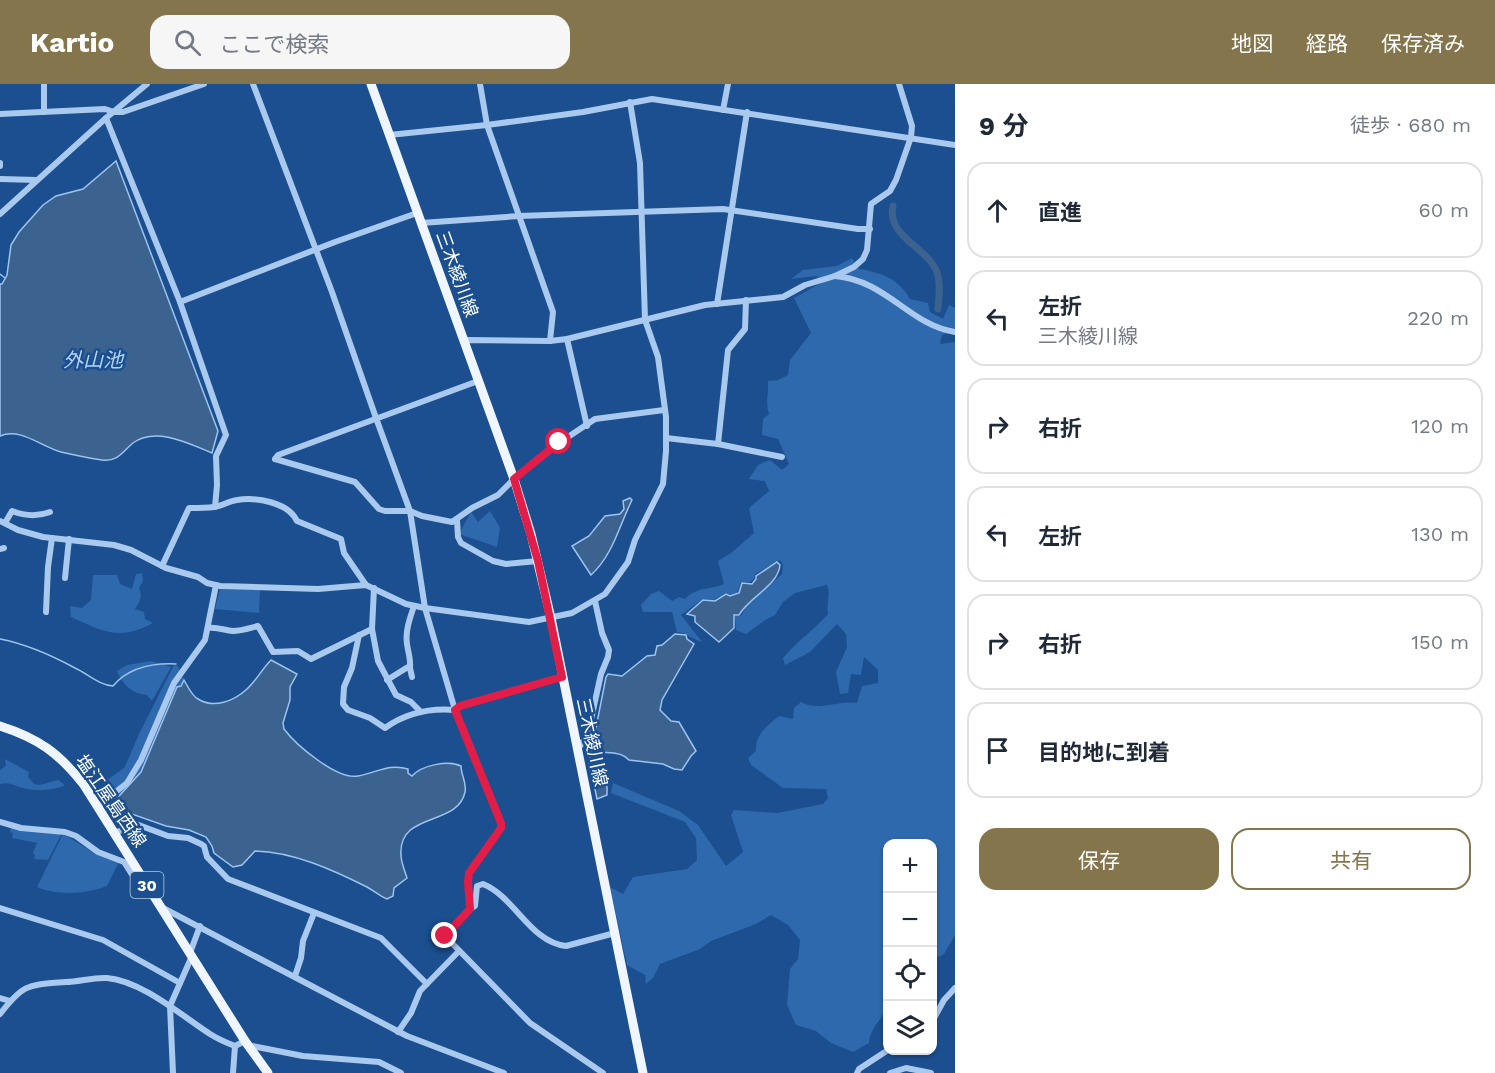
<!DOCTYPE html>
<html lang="ja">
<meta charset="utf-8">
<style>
body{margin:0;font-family:"Work Sans","Noto Sans JP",sans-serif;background:#f6f6f7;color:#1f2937}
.controls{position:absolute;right:18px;bottom:18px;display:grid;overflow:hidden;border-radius:12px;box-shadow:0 2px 4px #0004}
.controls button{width:54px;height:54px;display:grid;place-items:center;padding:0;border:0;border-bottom:2px solid #e0e1e3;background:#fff;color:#1f2937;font:30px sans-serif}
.stop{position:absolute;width:18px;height:18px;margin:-14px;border:4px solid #e11d48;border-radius:50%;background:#fff}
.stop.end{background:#e11d48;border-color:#fff;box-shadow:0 2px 6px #0008}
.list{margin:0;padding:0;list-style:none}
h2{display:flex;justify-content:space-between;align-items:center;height:78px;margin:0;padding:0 24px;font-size:26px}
h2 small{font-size:20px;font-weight:400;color:#747a83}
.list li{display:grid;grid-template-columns:39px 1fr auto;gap:18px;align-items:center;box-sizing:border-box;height:96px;margin:0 12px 12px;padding:0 12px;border:2px solid #e0e1e3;border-radius:18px}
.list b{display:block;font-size:22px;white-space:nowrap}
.list p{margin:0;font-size:20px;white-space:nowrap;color:#747a83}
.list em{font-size:20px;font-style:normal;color:#747a83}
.actions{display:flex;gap:12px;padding:18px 24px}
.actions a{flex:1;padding:14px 0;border:2px solid #84754c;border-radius:18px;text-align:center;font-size:21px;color:#84754c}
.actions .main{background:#84754c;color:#fff}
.icon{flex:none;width:33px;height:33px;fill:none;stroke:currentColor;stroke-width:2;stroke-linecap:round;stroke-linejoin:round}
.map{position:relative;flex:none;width:955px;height:989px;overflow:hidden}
header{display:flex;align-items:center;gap:36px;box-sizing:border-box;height:84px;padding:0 30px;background:#84754c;color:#fff}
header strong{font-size:28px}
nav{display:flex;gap:33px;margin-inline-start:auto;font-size:21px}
.search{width:420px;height:54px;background:#f6f6f7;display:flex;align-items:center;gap:15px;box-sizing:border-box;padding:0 21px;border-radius:18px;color:#747a83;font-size:22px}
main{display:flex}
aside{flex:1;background:#fff}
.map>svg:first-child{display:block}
.green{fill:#2e69ad}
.water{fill:#3c6290;stroke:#9cc4f0;stroke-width:1.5}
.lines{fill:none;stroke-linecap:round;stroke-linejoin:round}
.stream{stroke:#9cc4f0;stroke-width:1.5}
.canal{stroke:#3c6290;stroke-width:7}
.street{stroke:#a9c9ee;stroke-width:6}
.primary{stroke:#f0f6ff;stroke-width:9}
.route{stroke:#e11d48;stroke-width:8}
.labels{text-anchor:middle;stroke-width:5;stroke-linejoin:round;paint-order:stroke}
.shield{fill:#1b4f8f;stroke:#bbcadd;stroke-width:1.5}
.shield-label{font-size:16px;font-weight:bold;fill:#fff}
.street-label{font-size:18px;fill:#fff;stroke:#1b4f8f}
.water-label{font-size:20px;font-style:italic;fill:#b5d3f5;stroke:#1b4f8f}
</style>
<header>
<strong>Kartio</strong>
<div class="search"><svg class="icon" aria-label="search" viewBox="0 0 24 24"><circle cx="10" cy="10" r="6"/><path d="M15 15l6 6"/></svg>ここで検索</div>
<nav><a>地図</a><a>経路</a><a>保存済み</a></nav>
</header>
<main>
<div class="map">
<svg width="955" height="989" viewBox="0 0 955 989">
<rect width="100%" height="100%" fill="#1b4f8f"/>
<g class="green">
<path d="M852,174L859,185C882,189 898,194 910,215L928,219L930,228L943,235L949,221L955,224V246L942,251L940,260L955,258V851L944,870L939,873L933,869L932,760H888L887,920L886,921C882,939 871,940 869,959L853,968L831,959L816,947L796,941L787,921L790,885L798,875L800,856L788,841L771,831L756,840L711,857L700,865L660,880L653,894L646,900L645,891L627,881L610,803L623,810L633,793L687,785L697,776L696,754L685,738L611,709L613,699L679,727L698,741L726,782L743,768L731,731L734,726L777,729L823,720L828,714L826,705L783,704L751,681L748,674L756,667C755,650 767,642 779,632L793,635L794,624L801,618C819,628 837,616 857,619L862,602L878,599V586L864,573L861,591L851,590L848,609L840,610L836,588L847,563L846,550L837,540L810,568L785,581L783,574C797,557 814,546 828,530C826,519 831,511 827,501L795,509L783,518L775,531L765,536L746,550L736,546L735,532H741L746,523L782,490L783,481L780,476L755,490L754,495L750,498H741L737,509L731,511L726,509L713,516L703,515L681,531L702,558C692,555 687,549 677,548L672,528H643L641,521L651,510L659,507L672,517L679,513L685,515C695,503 710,506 724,500L718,477L731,469L754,449L749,424L769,407L765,397L749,395L758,381L770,376L782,386L789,380L778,355L762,351L763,335L769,330C765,316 769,310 768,297L778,296L788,291L790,276L811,249L794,214L823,198L816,192L791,195L803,186L837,182Z"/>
<polygon points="490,427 500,444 497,463 459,450 471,428 478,438"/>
<path d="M142,489L143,497L139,504C143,513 140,517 135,525L144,528L145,535L153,539C119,557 104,548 71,533L70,522L82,524L91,516L93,491H117L120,500L132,505L136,490Z"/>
<polygon points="220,505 260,506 259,529 215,525"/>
<path d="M151,577L171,583L152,617L147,611C132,610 122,600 117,587L127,581Z"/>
<path d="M174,581L178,582L184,596C164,624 159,660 141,688C132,701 120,712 109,723H106L99,709L107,696L124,684L127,678L139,650Z"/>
<path d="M5,675L29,688L28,693L34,700L40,701L58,696L65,701C56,706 38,707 27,705C17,703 10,697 0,700V686L6,682Z"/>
<polygon points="11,743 62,749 48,776 34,775 35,771 33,769 37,759 12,754 13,749 10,748"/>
<path d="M63,750L96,770L119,778L107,802C86,810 58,812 37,803Z"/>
</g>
<g class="water">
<path d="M116,77L218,347L212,369C190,360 156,342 133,359C122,368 118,378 102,376C89,374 74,371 61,368C42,363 20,343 0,352V200H2L7,191L11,161L19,148L43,121L56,112L83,105Z"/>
<path d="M630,414L632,416C619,442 613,471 591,491L572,462L589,452L605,432L620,430L624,425L623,417Z"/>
<path d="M777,478L780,481C778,502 749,513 739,531H734V544L719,558L695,538V532L687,530L703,516L715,517L726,510L730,512L739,509L742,499L752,500L756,495V492Z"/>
<path d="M675,550L686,551L687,555L694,560L662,616L660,626L671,637L679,638L696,667L691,672L682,686L674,685L663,680L629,676C622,668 608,668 598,669L593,679H589L606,593L608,590L622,592L647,572L655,571L657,562L662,561Z"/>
<path d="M271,576L297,590L290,603V616L283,639L284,645C296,661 337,696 358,692C376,689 389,679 408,685V689L412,692C422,681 448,676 461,682C461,691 467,699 465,708C458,743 398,727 401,771C401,779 405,787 407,794L394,804L393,812L387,815C380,812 374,807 367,803C333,786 294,768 255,767L242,781L233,783L214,769L212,762L206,753L189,746L166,742L132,730L127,735L114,728L109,723L141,688L177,603L181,602L184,596C188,603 192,612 198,615C214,625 234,617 247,605C256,597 262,585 271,576Z"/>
<polygon points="601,689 607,703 607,711 597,715 593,695"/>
</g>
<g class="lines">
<g class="stream">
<polyline points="0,190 5,194"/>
<path d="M0,555C26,560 51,571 75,584C88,590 99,601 113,602C129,583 152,579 176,580"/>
</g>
<path class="canal" d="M893,122C886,152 927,163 937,188C941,200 939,213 938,225"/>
<g class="street">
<path d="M253,0L332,208L376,334L410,427L425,524L455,626C430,624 406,629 385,644L370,634L348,626L343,620L344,603L352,584L359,551"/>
<polyline points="480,0 487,41 553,228 550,257"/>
<polyline points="723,26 728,0"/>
<polyline points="44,28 44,0"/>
<polyline points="0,30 105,25 114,28 123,28 204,0"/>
<polyline points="106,34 180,218 226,351 216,372 217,401 215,423"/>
<polyline points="389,51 487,41 583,28 652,15 955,61"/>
<polyline points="0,79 0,82"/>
<polyline points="0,95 37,96"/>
<polyline points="0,130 106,34 147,0"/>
<polyline points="421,139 519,132 723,125 858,145 870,145"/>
<path d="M835,192C886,196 911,242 955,248"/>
<polyline points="180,218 335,158 417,129"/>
<polyline points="717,220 747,28"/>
<polyline points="567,255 587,342"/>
<polyline points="464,257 468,256 550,257 567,255 705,221 783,213 805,201 835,192 854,183 863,175 867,166 871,120 890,107 896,96 911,53 912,42 899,0"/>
<polyline points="666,354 718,360 782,373"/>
<polyline points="718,360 728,266 745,245 746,216"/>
<polyline points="275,375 355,398 379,425 385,427 410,427 422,432 452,438 472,424 498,411 514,395 559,359 595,335 664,326"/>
<polyline points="275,375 278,371 478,297"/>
<polyline points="457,436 458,453 461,459 493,477 506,480 538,477"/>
<polyline points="0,437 18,446 43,453 114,461 131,466 166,484 198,493 207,499 220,502 318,505 366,501 406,520 425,524 529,538 572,529 605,510 628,478 635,456 663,400 666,367 666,333 658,273 645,236 640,79 630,18"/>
<path d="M5,439L12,427C25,432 37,433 50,428"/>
<polyline points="0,465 4,464"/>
<path d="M162,482L189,424C197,424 206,424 214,423C222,422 229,417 237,416C256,413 288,418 297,437L341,455L344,469L366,501"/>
<polyline points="65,494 69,455"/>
<polyline points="374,504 372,545 378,577 396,611 411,618 421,628"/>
<polyline points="46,528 48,483 52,454"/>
<path d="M208,544C217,543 224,546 233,547C241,547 250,544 258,542L273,568L298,567L311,575L372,545"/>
<path d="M410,584C411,575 408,568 407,560C405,547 410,534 414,522"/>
<polyline points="562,593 460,622 455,626 501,739 501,744 469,789 468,798 470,825 445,852 530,939 603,989"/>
<polyline points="387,596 408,583 410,584 412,593"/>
<polyline points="577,667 588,649 601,590 608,573 609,566 602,549 595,517"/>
<polyline points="98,722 127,699 141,676 174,599 205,556 216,501"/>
<polyline points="0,738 21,744 65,748 76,752 98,768 124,778 138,800 149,803"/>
<polyline points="115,749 136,740 168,752 188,754 201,760 204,762 207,773 228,795 381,854 427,900"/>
<polyline points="0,824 103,856 180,899"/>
<polyline points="163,824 407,952 504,989"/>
<path d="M470,825L475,822L477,802L483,800C515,813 530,858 566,862L615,849"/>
<polyline points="190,869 200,842"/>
<polyline points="295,892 301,874 303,857 314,829"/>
<polyline points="0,914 10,917"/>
<path d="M0,930C24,899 28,901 66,898C79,898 93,893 107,894C142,897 182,932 210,950C218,955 227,959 235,962L245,957"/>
<polyline points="932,938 944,916 955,904"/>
<polyline points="398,948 411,929 420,907 459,867"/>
<polyline points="247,961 303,972 379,978 401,989"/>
<polyline points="173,989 170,922 192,872"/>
<polyline points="233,989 235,962"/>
<polyline points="857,989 859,985 888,966"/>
<polyline points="890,989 906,984 931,989"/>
</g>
<g class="primary">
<polyline points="371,0 514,395 531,450 551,534 643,989"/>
<path d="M0,642C38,654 59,669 84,701L245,957L268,989"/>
</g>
</g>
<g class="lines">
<polyline class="route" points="445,852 470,825 468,798 469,789 501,744 501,739 455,626 460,622 562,593 538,477 514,395 559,358"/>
</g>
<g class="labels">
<rect class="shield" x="130.5" y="788" width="33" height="26" rx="4.5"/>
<g class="shield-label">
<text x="147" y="807">30</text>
</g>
<g class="street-label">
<text transform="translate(457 190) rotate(70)" y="6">三木綾川線</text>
<text transform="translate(592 658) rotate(78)" y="6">三木綾川線</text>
<text transform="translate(111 717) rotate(55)" y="6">塩江屋島西線</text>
</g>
<g class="water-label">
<text x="93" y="283">外山池</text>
</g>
</g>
</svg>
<div class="controls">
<button>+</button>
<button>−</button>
<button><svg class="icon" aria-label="locate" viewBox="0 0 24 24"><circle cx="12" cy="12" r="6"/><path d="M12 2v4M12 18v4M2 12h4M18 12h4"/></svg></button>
<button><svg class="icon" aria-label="layers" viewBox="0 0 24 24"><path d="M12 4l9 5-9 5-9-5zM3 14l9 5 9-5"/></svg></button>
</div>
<div class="stop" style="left:559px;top:358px"></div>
<div class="stop end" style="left:445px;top:852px"></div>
</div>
<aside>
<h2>9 分<small>徒歩 · 680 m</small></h2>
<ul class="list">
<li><svg class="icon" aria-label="ahead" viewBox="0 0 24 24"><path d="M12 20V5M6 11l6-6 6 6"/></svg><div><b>直進</b></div><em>60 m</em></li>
<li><svg class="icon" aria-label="left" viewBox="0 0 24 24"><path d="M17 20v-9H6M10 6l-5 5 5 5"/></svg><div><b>左折</b><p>三木綾川線</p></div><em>220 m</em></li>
<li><svg class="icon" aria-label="right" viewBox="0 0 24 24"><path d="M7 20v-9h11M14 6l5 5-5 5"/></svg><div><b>右折</b></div><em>120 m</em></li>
<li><svg class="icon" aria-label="left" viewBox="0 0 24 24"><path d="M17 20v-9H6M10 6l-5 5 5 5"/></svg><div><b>左折</b></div><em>130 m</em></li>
<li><svg class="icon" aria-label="right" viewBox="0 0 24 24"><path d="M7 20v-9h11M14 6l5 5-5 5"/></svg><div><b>右折</b></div><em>150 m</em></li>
<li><svg class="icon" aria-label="arrive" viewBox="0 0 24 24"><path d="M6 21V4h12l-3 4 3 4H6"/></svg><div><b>目的地に到着</b></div></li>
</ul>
<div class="actions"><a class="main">保存</a><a>共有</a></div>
</aside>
</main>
